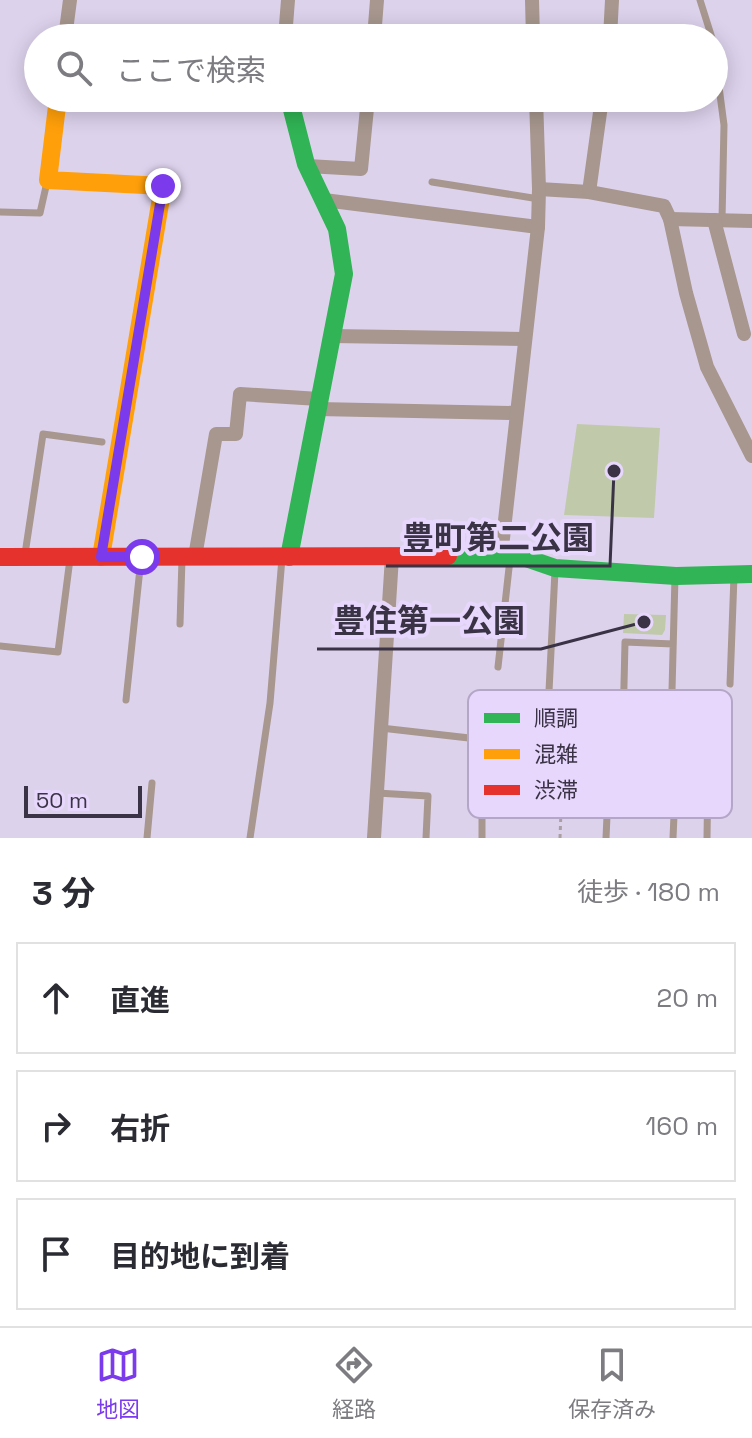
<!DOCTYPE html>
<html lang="ja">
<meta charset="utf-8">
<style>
body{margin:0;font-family:"Space Grotesk","Noto Sans JP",sans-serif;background:#f7f7f7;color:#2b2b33}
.scale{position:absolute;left:24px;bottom:20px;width:118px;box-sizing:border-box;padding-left:8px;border:4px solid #3a3345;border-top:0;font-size:22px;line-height:28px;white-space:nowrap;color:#3a3345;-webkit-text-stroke:6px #e7d7fd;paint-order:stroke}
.stop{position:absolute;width:24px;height:24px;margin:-18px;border:6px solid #7c3aed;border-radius:50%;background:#fff}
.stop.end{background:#7c3aed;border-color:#fff;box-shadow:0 2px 8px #0008}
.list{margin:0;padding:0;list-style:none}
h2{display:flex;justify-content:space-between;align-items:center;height:104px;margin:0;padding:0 32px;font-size:34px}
h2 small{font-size:26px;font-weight:400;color:#7c7c81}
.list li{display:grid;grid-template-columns:52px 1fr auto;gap:24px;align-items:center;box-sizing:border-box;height:112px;margin:0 16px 16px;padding:0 16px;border:2px solid #e1e1e2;border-radius:0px}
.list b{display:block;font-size:30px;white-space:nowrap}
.list em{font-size:26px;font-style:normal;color:#7c7c81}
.icon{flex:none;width:44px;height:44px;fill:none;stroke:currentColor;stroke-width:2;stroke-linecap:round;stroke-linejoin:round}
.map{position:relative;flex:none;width:752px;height:838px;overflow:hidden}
.search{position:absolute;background:#fff;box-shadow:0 4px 20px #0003;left:24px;right:24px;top:24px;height:88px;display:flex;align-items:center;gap:20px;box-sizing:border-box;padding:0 28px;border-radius:44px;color:#7c7c81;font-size:30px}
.sheet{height:488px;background:#fff}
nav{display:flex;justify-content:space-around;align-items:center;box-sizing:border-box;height:112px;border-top:2px solid #e1e1e2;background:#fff;font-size:22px;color:#7c7c81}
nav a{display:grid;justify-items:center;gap:4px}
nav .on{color:#7c3aed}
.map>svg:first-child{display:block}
.green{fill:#c0caaa}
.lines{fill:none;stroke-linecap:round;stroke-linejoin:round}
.path{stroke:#aa9fa0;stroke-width:3;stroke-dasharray:4 4;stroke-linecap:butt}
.lane{stroke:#a7978e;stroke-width:7}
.street{stroke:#a7978e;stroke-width:14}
.fast{stroke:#30b455;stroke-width:18}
.slow{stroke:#ff9f0a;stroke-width:18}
.jam{stroke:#e5322d;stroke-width:18}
.route{stroke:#7c3aed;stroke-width:10}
.key{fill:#e7d7fd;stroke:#b3a6c6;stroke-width:2}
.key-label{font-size:22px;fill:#3a3345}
.leader{fill:none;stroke:#3a3345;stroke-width:3}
.callout-dot{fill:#3a3345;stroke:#e7d7fd;stroke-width:3}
.callout-label{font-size:32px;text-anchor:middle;font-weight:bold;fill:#3a3345;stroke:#e7d7fd;stroke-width:8;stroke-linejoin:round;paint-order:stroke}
</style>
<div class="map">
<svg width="752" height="838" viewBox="0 0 752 838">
<rect width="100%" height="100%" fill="#ddd2ec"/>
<g class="green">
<polygon points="577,424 660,428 654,518 564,515"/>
<polygon points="624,614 666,615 665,630 662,635 623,633"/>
</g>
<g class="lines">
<polyline class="path" points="560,838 562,784"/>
<g class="lane">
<polyline points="700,0 712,38"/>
<polyline points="714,49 724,125 722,220"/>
<polyline points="432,182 539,199"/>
<polyline points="0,212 40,213 47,182"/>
<polyline points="25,554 43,434 102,442"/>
<polyline points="180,624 182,559"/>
<polyline points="673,644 625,642 623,727 671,728 675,577"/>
<polyline points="0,646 58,652 70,559"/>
<polyline points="498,667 510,559"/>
<polyline points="730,684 734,576"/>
<polyline points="549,691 555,571"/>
<polyline points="126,700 141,559"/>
<polyline points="381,728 522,744 531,751 559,757 559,773"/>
<polyline points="377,793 428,796 426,838"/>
<polyline points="147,838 152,783"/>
<polyline points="250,838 270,703 282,558"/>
<polyline points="482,838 482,810"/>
<polyline points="606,838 607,816 618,798"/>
<polyline points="673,838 675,793"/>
<polyline points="707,838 708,769"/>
</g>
<g class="street">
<polyline points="532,0 533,38"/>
<polyline points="65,38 70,0"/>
<polyline points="285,38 288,0"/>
<polyline points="374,38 377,0"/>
<polyline points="610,38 612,0"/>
<polyline points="301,98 368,103"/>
<polyline points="307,166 361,169 368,98"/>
<polyline points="539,189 589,192 664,206 670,219 686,293 707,367 752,456"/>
<polyline points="589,192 602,98"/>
<polyline points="324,200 538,227"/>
<polyline points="670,219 752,221"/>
<polyline points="714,220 744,334"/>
<polyline points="332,336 525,339"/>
<polyline points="318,409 516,413"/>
<polyline points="501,556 538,227 539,189 536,98"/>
<polyline points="195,557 216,434 236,434 240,394 319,399"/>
<polyline points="374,838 392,557"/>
</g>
<g class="fast">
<polyline points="289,98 306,164 337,229 344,274 289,557"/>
<polyline points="448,556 526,558 555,568 676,576 752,574"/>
</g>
<polyline class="slow" points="58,98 48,180 163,186 101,557"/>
<polyline class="jam" points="0,557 448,556"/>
</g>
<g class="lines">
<polyline class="route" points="142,557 101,557 163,186"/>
</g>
<rect x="468" y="690" width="264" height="128" rx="12" class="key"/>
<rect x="484" y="713" width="36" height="10" fill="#30b455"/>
<rect x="484" y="749" width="36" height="10" fill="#ff9f0a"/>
<rect x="484" y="785" width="36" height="10" fill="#e5322d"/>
<g class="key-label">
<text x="534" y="726">順調</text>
<text x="534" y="762">混雑</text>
<text x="534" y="798">渋滞</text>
</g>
<path class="leader" d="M614 471L610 566H386M644 622L541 649H317"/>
<g class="callout-dot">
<circle cx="614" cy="471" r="8"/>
<circle cx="644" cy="622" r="8"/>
</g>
<g class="callout-label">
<text x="498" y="549">豊町第二公園</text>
<text x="429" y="632">豊住第一公園</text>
</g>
</svg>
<div class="scale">50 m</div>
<div class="stop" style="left:142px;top:557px"></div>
<div class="stop end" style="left:163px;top:186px"></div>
<div class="search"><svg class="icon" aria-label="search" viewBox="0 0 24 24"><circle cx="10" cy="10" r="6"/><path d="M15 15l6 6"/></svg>ここで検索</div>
</div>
<section class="sheet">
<h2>3 分<small>徒歩 · 180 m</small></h2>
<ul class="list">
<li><svg class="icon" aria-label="ahead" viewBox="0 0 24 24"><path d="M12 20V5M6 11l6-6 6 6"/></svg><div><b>直進</b></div><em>20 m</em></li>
<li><svg class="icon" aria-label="right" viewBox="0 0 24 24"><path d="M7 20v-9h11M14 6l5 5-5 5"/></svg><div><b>右折</b></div><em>160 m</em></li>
<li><svg class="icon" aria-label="arrive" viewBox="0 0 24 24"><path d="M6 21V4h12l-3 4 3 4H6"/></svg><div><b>目的地に到着</b></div></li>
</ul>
</section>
<nav>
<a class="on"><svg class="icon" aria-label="map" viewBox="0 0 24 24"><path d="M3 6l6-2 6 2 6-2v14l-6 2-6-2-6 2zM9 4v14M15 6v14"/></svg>地図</a>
<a><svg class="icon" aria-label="directions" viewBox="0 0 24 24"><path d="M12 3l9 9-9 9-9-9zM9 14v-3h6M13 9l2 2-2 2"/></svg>経路</a>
<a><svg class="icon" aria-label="saved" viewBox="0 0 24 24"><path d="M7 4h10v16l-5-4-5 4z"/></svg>保存済み</a>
</nav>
